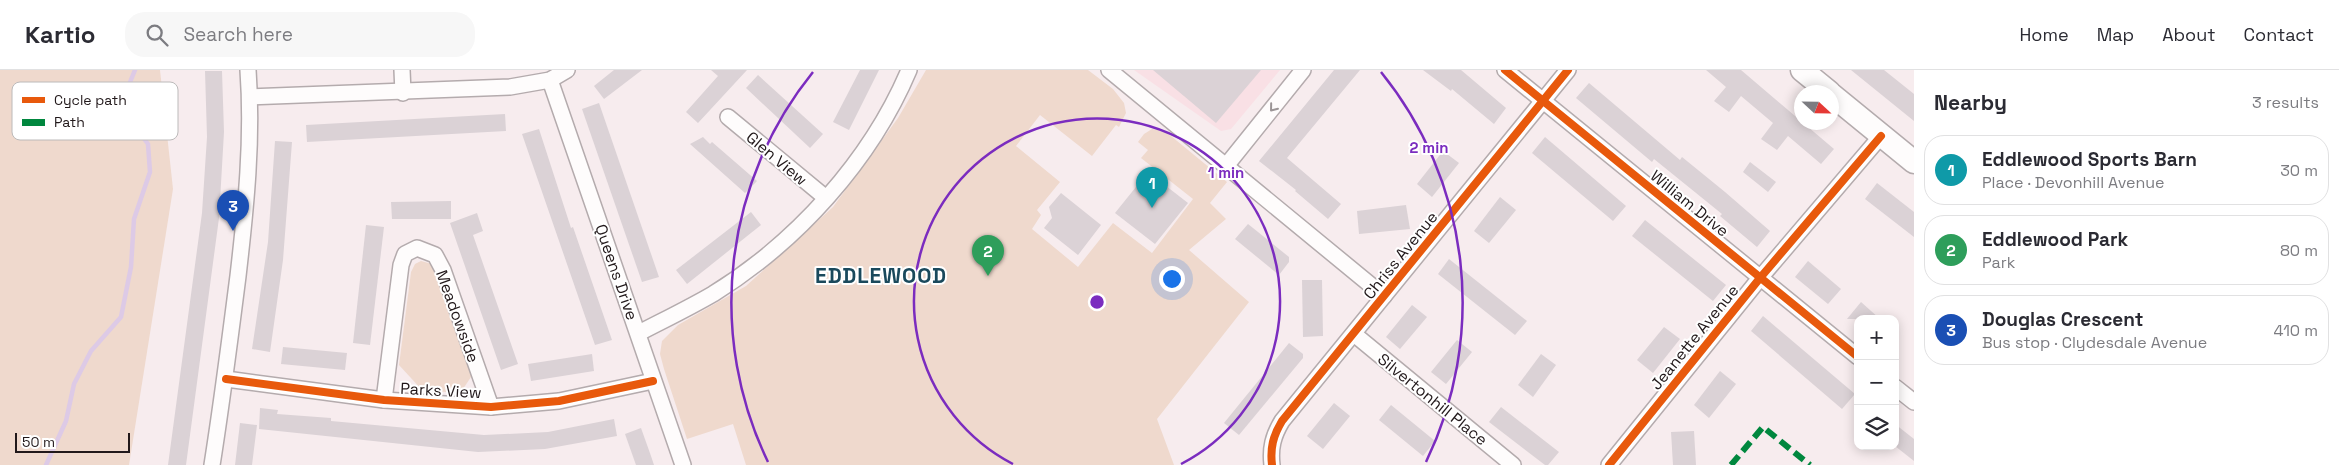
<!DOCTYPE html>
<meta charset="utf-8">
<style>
body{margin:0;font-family:"Space Grotesk",sans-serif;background:#f7f7f7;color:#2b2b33}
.controls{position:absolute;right:15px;bottom:15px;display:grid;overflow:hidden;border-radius:10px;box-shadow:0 2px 12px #0003}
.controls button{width:45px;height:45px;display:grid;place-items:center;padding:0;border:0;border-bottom:1px solid #e1e1e2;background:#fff;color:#2b2b33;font:25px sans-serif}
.compass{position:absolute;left:1794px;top:15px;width:45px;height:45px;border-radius:50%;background:#fff;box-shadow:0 2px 12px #0003;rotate:112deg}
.scale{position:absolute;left:15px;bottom:12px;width:115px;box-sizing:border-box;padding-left:5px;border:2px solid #21181a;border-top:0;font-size:14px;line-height:18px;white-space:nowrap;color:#21181a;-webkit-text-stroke:4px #fff;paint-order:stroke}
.you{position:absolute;left:1171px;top:208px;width:18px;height:18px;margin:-12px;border:4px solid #fff;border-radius:50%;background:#1a73e8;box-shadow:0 0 0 8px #1a73e833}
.badge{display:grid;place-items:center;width:32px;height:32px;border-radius:50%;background:#0f766e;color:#fff;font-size:16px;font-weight:700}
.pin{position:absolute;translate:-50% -41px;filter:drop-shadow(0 1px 2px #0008)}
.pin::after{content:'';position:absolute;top:26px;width:18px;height:15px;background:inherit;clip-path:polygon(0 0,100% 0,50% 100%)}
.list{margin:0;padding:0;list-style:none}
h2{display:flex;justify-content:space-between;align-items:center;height:65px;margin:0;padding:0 20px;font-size:21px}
h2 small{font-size:16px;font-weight:400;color:#7c7c81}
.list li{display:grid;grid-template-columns:32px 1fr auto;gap:15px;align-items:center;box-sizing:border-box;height:70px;margin:0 10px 10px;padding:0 10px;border:1px solid #e1e1e2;border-radius:20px}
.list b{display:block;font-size:19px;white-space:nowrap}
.list p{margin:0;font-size:16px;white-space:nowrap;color:#7c7c81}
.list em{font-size:16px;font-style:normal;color:#7c7c81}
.icon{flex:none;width:28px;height:28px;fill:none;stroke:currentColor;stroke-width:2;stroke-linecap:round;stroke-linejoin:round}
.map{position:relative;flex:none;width:1914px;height:395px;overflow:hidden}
header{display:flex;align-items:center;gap:30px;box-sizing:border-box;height:70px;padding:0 25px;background:#fff;border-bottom:1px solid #e1e1e2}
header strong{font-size:24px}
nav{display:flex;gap:28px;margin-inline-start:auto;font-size:18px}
.search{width:350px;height:45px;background:#f7f7f7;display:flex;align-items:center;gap:12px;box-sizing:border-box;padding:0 18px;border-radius:20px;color:#7c7c81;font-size:19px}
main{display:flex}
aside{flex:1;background:#fff}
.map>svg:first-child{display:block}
.built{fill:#f9e0e5}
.green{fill:#efd9cd}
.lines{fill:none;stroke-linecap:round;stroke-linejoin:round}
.stream{stroke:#ddcae6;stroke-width:4.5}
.building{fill:#dbd2d6}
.street-casing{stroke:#b4abad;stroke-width:18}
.primary-casing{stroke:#b4abad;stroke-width:25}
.street{stroke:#fefcfc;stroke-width:15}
.primary{stroke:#fefcfc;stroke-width:22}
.quiet{stroke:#00873e;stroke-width:6;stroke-dasharray:12 6;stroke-linecap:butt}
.cycleway-casing{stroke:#fff;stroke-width:11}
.cycleway{stroke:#e8590c;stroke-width:8}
.oneway{stroke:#9b9596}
.ring{fill:none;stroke:#7b2cbf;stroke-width:2.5}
.labels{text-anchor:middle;stroke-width:4;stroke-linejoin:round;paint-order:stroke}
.street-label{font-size:16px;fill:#21181a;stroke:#fff}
.district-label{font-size:21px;font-weight:bold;letter-spacing:1px;fill:#1a495c;stroke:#fff}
.key{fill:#fff;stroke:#bcbaba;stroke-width:1}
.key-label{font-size:14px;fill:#21181a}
.centre{fill:#7b2cbf;stroke:#fff;stroke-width:2.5}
.ring-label{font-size:15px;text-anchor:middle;font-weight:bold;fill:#7b2cbf;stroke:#fff;stroke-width:4;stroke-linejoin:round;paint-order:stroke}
</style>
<header>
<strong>Kartio</strong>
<div class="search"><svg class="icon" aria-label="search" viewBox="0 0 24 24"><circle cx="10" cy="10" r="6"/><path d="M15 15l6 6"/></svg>Search here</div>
<nav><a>Home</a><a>Map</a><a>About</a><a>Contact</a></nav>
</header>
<main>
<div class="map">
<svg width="1914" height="395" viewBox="0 0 1914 395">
<rect width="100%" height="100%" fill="#f7ecee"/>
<polygon class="built" points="1134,0 1280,0 1231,59 1221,61"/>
<g class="green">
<polygon points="0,0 160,0 173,119 129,395 0,395"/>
<polygon points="926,0 1088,0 1113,19 1124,33 1126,43 1119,57 1116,55 1092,86 1040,45 1016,76 1060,112 1037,140 1041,145 1032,159 1078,197 1113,153 1152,183 1193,129 1141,88 1148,80 1138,72 1144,64 1152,59 1163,61 1171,66 1227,112 1210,133 1226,149 1189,180 1249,232 1157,349 1174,395 746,395 733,354 687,369 664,299 660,284 662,271 678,255 746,216 833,137 898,48"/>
<polygon points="421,191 432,194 438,201 473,304 463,319 458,323 422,320 399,295 411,202 415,194"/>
</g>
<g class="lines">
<polyline class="stream" points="46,395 66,351 74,314 91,281 121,247 131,197 134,149 150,102 148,74 120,37 135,0"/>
</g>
<g class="building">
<polygon points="614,0 642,0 604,29 594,16"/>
<polygon points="711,0 747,0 698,53 686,42 718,6"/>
<polygon points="860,0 879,0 849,60 833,52"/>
<polygon points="1153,0 1261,0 1216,53"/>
<polygon points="1334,0 1360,0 1287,88 1341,134 1328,149 1295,121 1296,120 1259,91"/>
<polygon points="1423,0 1461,0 1506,38 1494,54 1452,19 1451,21"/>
<polygon points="1706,0 1741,0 1834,79 1821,94 1788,66 1777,80 1761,69 1773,53 1741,26 1729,42 1714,31 1726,17"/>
<polygon points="1851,0 1884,0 1914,24 1914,51"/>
<polygon points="205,1 222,1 224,62 219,148 186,395 168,395 202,143 207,67"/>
<polygon points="758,5 823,64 810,78 746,18"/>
<polygon points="1589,13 1680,90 1682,87 1725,122 1770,161 1757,177 1720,146 1722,144 1654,89 1652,92 1576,28"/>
<polygon points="599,33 659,207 642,212 582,39"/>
<polygon points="505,44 506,61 307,72 306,55"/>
<polygon points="539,59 571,158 573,157 612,270 595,275 522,64"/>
<polygon points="703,67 710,74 712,72 757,111 745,123 690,74"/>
<polygon points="1545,67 1626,136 1613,151 1532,83"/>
<polygon points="275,71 292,72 283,190 270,282 252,279 268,172"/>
<polygon points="1443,81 1459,93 1432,127 1417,114"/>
<polygon points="1750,92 1776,112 1768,122 1743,102"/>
<polygon points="1148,102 1188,133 1155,174 1115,143"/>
<polygon points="1877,113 1914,142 1914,167 1865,129"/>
<polygon points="1061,123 1101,155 1078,185 1044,158 1052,148 1049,137"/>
<polygon points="1500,127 1516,140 1489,173 1474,161"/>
<polygon points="451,131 451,149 392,149 391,132"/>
<polygon points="1406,135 1410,159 1359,164 1357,141"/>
<polygon points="751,142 761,155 687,214 676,200"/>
<polygon points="477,143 483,161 473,165 518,294 501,300 450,153"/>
<polygon points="1645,150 1726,215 1713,231 1632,166"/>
<polygon points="1248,154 1289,187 1289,192 1279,205 1235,169"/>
<polygon points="366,155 384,157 370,275 353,273"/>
<polygon points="1449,189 1527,251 1515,265 1438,204"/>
<polygon points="1808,191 1841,219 1828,234 1795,207"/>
<polygon points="1302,210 1322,210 1323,266 1303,267"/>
<polygon points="1861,232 1880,249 1847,249"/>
<polygon points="1412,235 1427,247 1400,279 1386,267"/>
<polygon points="1763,246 1855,324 1842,339 1751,261"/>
<polygon points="1664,257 1680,269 1653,303 1637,290"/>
<polygon points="1457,270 1472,282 1446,314 1431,302"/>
<polygon points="1289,273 1303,284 1303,288 1239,365 1224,353"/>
<polygon points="283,277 347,283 345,300 281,294"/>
<polygon points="592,284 594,301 531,311 528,294"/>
<polygon points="1541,284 1556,295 1533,327 1518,315"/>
<polygon points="1720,301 1736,314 1709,348 1694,335"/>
<polygon points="1334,333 1350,346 1323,379 1307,366"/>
<polygon points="1391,335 1435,371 1423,386 1379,350"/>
<polygon points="1501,337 1559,382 1548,395 1545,395 1489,352"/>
<polygon points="260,338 278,340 277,344 331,348 331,351 484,365 548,362 614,349 617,366 545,379 478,382 259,359"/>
<polygon points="240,353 257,355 252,395 235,395"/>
<polygon points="1895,354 1914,369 1914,391 1895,376"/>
<polygon points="641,358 651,386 654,395 636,395 625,364"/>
<polygon points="1694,361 1696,395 1673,395 1671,362"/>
</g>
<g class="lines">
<defs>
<g id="street">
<polyline points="402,0 403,23"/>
<polyline points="1109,0 1384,226"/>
<polyline points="1505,0 1858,287"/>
<polyline points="550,10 683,395"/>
<polyline points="250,27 510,17 550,10 567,0"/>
<polyline points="728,47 826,128"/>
<polyline points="1226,96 1303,0"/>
<path d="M639,263C664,250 689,238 713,224C797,172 871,90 909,0"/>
<polyline points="1354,264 1513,395"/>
<polyline points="226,309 384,330 491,337 559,331 653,311"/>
<polyline points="1895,317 1914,332"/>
<polyline points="384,330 401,195 405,184 417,178 435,185 443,200 491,337"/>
<path d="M212,395C222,332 230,269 238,206C246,137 253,69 248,0"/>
<path d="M1272,395C1270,378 1273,366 1282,351L1568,0"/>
<polyline points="1609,395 1760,208 1881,66"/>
</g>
<g id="primary">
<polyline points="1802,0 1829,22"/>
<polyline points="1832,25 1914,92"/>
</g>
</defs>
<use href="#street" class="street-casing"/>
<use href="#primary" class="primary-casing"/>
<use href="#street" class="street"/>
<use href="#primary" class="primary"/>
<polyline class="quiet" points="1731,395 1763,357 1810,395"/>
<defs>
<g id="cycleway">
<polyline points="1505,0 1858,287"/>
<polyline points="226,309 384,330 491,337 559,331 653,311"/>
<path d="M1272,395C1270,378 1273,366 1282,351L1568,0"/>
<polyline points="1609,395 1760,208 1881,66"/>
</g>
</defs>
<use href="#cycleway" class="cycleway-casing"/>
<use href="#cycleway" class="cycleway"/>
</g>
<defs><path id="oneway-chevron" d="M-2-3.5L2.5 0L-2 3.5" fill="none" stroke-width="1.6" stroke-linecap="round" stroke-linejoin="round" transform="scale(1.25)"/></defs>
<use class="oneway" href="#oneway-chevron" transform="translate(1273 38) rotate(129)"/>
<g class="ring">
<path d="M1013 394A183 183 0 1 1 1181 394"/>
<path d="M768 392A366 366 0 0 1 813 2M1381 2A366 366 0 0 1 1426 392"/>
</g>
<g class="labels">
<g class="street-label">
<text transform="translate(777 88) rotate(40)" y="6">Glen View</text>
<text transform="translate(1690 133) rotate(39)" y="6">William Drive</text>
<text transform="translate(1400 185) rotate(-51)" y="6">Chriss Avenue</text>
<text transform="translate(617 202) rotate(71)" y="6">Queens Drive</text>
<text transform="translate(458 246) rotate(70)" y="6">Meadowside</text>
<text transform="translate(1694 267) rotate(-51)" y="6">Jeanette Avenue</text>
<text transform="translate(441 320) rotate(3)" y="6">Parks View</text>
<text transform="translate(1433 329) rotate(39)" y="6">Silvertonhill Place</text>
</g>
<g class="district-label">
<text x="881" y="213">EDDLEWOOD</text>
</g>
</g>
<rect x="12" y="12" width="166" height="58" rx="8" class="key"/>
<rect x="22" y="27" width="23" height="6" fill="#e8590c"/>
<rect x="22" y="49" width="23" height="7" fill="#00873e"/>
<g class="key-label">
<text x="54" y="35">Cycle path</text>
<text x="54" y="57">Path</text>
</g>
<circle cx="1097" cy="232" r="8" class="centre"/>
<g class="ring-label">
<text x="1429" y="83">2 min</text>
<text x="1226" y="108">1 min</text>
</g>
</svg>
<div class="controls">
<button>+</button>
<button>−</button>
<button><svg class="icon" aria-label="layers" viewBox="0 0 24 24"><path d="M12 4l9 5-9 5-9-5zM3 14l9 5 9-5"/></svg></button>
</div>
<svg class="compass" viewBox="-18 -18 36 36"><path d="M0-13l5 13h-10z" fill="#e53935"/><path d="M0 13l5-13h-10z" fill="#7c7c81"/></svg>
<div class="scale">50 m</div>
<div class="you"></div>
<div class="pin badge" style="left:1152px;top:138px;background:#0f9aa8">1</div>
<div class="pin badge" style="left:988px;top:206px;background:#2e9e5b">2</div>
<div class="pin badge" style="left:233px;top:161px;background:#1a4fb4">3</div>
</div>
<aside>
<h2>Nearby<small>3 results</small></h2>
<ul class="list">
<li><span class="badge" style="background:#0f9aa8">1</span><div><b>Eddlewood Sports Barn</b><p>Place · Devonhill Avenue</p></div><em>30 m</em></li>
<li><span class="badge" style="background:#2e9e5b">2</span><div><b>Eddlewood Park</b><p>Park</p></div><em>80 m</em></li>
<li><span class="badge" style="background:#1a4fb4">3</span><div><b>Douglas Crescent</b><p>Bus stop · Clydesdale Avenue</p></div><em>410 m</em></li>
</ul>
</aside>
</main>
